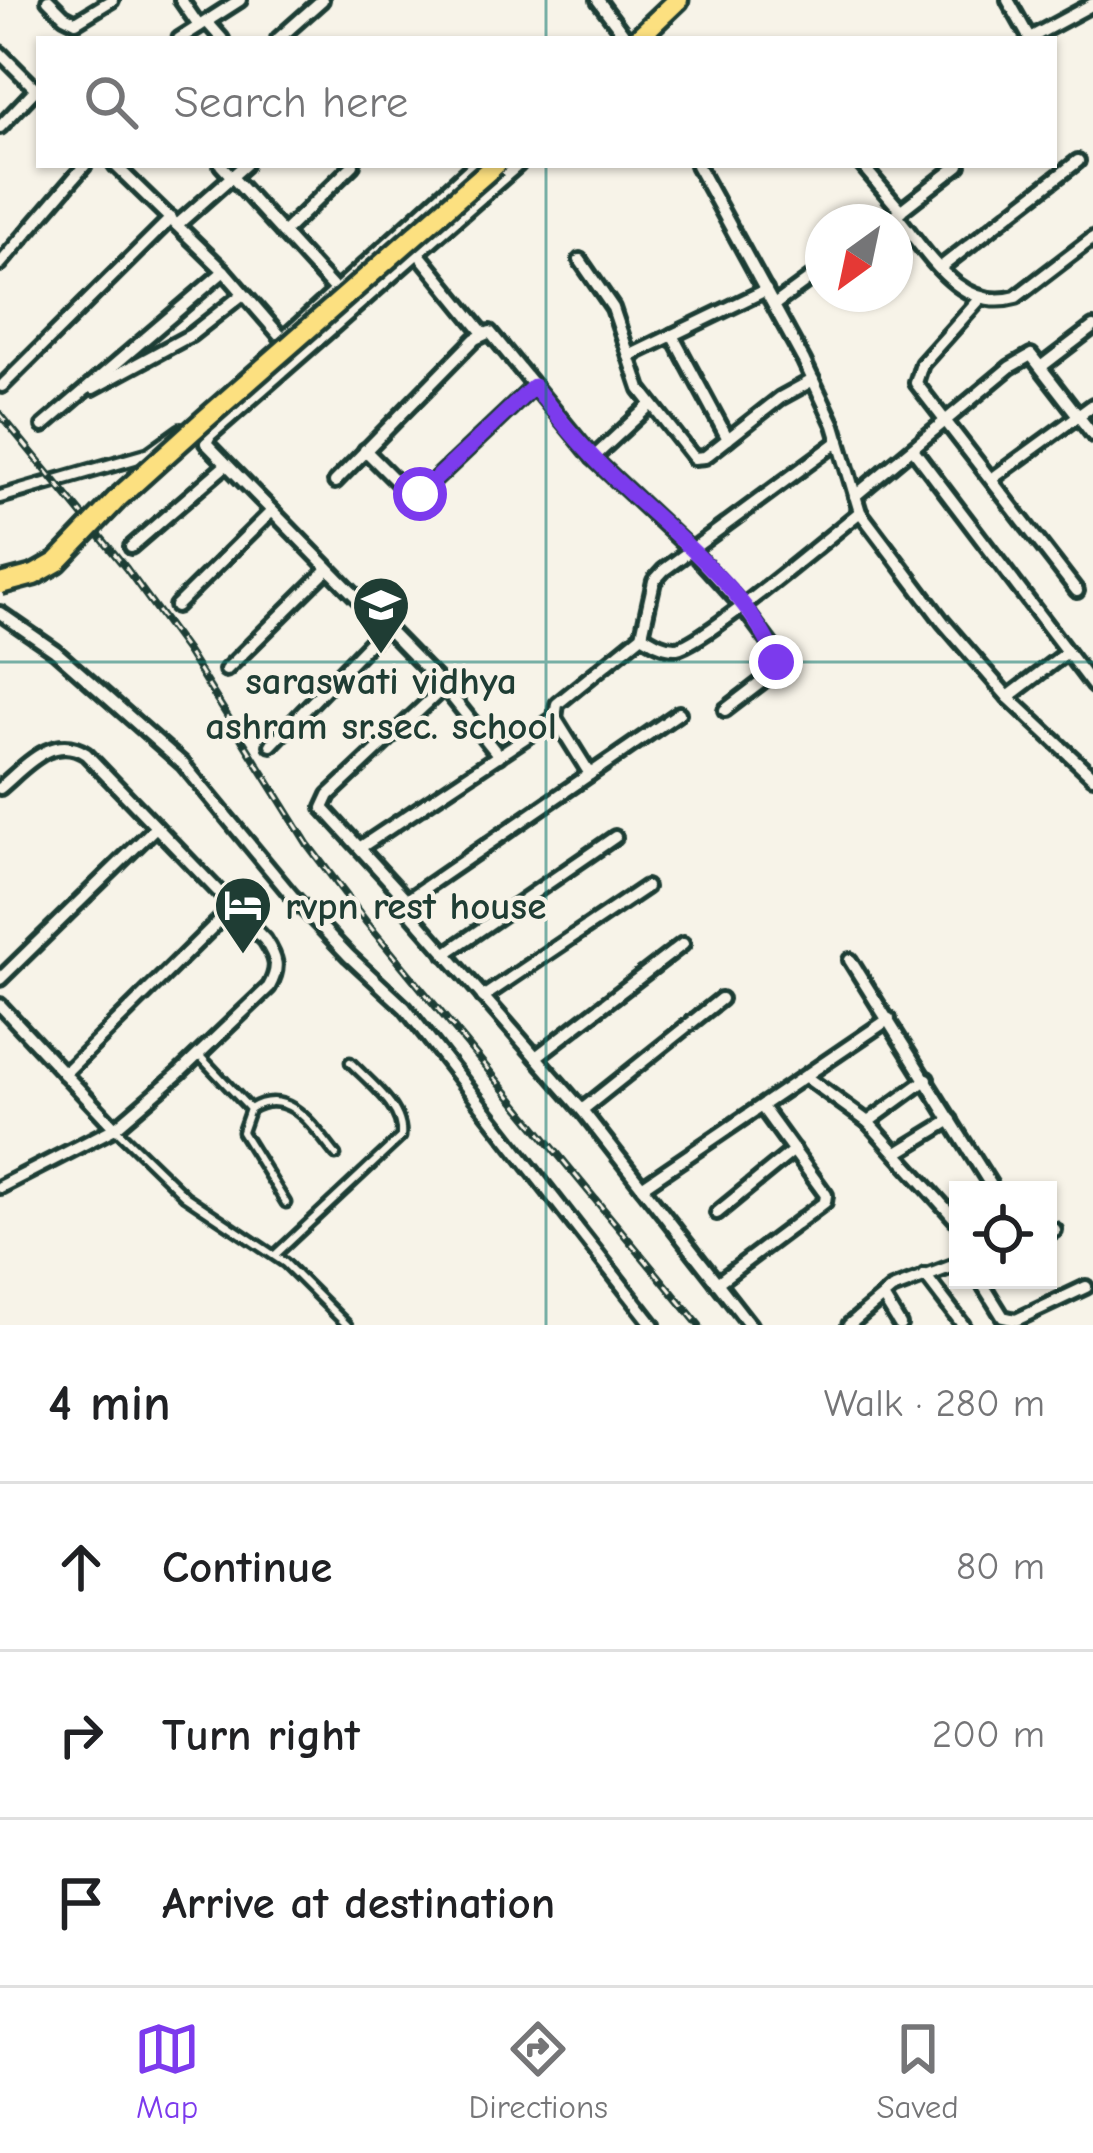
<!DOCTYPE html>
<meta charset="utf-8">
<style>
body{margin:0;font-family:"Comic Neue",sans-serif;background:#f6f6f6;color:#202124}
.controls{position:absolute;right:36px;bottom:36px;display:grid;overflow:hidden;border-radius:0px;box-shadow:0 3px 9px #0004}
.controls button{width:108px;height:108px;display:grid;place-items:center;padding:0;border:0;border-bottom:3px solid #e0e0e0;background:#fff;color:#202124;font:60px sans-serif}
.compass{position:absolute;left:805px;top:204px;width:108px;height:108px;border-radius:50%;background:#fff;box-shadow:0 3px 9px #0004;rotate:213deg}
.stop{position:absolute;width:36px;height:36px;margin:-27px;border:9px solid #7c3aed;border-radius:50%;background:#fff}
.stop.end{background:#7c3aed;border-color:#fff;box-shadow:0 3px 12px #0008}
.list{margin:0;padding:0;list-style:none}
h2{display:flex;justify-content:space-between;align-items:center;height:156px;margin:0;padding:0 48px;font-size:51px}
h2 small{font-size:39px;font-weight:400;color:#757577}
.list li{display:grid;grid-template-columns:78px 1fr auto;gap:36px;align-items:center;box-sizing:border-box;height:168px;padding:0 48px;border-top:3px solid #e0e0e0}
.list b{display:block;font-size:45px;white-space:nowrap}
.list em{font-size:39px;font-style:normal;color:#757577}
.icon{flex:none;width:66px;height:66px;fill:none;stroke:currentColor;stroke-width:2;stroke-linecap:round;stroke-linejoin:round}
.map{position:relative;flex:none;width:1093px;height:1325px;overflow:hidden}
.search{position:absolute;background:#fff;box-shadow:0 3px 9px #0004;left:36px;right:36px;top:36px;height:132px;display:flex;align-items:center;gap:30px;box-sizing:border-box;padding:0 42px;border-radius:0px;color:#757577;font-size:45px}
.sheet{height:660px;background:#fff}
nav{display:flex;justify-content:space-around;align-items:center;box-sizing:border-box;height:168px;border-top:3px solid #e0e0e0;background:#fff;font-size:33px;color:#757577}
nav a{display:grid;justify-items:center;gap:6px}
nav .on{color:#7c3aed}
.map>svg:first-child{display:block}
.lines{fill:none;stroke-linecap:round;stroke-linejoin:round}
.service-casing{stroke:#1f3d34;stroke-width:15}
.minor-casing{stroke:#1f3d34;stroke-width:20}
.trunk-casing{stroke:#1f3d34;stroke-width:27}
.service{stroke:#f7f3e8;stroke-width:6}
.minor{stroke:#f7f3e8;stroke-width:10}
.trunk{stroke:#fce080;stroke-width:18}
.rail-casing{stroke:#1f3d34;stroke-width:8}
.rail{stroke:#f7f3e8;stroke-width:3;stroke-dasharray:9;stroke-linecap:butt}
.trunk-bridge-casing{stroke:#1f3d34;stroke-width:27;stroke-linecap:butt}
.trunk-bridge{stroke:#fce080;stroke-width:18}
.route{stroke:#7c3aed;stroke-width:15}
.grid{fill:none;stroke:#0f766e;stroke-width:3;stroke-opacity:0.55}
.labels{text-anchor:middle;stroke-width:9;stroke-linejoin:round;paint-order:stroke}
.poi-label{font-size:39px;font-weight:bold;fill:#1f3d34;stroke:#f7f3e8}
</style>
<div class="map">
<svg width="1093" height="1325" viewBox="0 0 1093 1325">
<rect width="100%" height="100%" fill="#f7f3e8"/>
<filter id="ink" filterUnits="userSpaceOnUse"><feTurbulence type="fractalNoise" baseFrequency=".00833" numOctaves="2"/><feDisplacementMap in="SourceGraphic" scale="24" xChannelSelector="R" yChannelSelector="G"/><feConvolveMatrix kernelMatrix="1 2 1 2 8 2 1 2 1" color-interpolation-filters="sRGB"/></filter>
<g filter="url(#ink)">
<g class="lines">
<defs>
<g id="service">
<polyline points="199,1055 250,1109"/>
<polyline points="115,1128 185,1196 285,1263 347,1325"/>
<path d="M286,1203L242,1132L250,1109C289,1085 314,1128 336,1155"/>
<path d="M275,1255L401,1137C405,1108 369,1082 350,1062"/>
</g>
<g id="minor">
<polyline points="48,0 64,16 76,22 112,0"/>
<polyline points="181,0 199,26"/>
<polyline points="598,0 627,39"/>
<polyline points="1008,0 1030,39"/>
<polyline points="207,22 222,39"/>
<polyline points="1030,38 1093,4"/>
<polyline points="179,39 240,0"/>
<polyline points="278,39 322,0"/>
<polyline points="0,53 39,92"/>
<polyline points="0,127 36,89"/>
<polyline points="115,165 224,271 283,339"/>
<polyline points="221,165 336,291"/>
<polyline points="697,165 804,361 834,425 860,512 943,622 1008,697 1093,777"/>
<polyline points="862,165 901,211"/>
<path d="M896,215C927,252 960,313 1016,297L1093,238"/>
<polyline points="886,222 959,165"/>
<polyline points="177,225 245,165"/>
<polyline points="283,233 353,165"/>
<polyline points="418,253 483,333"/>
<polyline points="580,260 613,308 640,389 694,458 705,457 780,398 813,380"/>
<polyline points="0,264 85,165"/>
<polyline points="940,268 1078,161"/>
<polyline points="980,299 922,364 916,383 1077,591"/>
<polyline points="774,305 823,269"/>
<polyline points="672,335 728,439"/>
<polyline points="284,338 474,165"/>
<polyline points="629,356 766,290"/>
<polyline points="1042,366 1093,327"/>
<polyline points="2,386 171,218"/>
<polyline points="93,388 191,335 243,294"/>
<polyline points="43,426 224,271"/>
<polyline points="913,449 1093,686"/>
<polyline points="365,450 405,490 420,494 534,386"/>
<polyline points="593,458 650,405"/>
<polyline points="993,478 1093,405"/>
<polyline points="335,482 475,339 490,332 593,458 691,550 742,606 771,645 776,662 772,674 725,710"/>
<polyline points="855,496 1010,367 1031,355 1093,435"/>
<polyline points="0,497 149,454 181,431"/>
<polyline points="131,547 226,465"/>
<polyline points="176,606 272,511"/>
<polyline points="0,613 55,651 183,764 292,896 349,956 405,1008 653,1325"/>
<path d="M642,635C652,641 664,649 677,648C703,644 831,535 860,512"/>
<polyline points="226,670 328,569"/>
<polyline points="1008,697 1067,652"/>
<polyline points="679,713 407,900 407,909 582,1110 750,1325"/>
<polyline points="271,745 385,627"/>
<polyline points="499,756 444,687 206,443 210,435 518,165"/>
<polyline points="590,774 555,718 557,704 642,635 654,581 664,570 839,441"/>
<path d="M0,788C25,767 53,732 86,754L265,940C277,959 280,967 269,987L179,1073L115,1128L0,1187"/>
<polyline points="361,847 555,718"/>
<polyline points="407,900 323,808 329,795 444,687"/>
<polyline points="445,954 615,837"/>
<polyline points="850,960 994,1190"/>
<polyline points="0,979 156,827"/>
<polyline points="483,997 646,887"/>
<polyline points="0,1005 115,1128"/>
<polyline points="536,1057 683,944"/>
<polyline points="64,1074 233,907"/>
<polyline points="806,1077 868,1122 958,1222"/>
<polyline points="582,1110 721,999"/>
<polyline points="868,1122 927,1079"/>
<polyline points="897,1153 951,1120"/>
<polyline points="642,1187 889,1019"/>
<polyline points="717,1213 794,1150"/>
<polyline points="1048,1233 1055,1230"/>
<polyline points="925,1275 963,1325"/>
<polyline points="980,1280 1003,1317 1016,1320 1086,1287"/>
<polyline points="717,1283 825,1202 826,1195 762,1107"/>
<polyline points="883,1297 900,1325"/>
<polyline points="849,1325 892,1289 958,1264"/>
</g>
<polyline id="trunk" points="637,39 678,0"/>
</defs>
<use href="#service" class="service-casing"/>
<use href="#minor" class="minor-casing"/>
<use href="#trunk" class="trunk-casing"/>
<use href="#service" class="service"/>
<use href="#minor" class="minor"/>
<use href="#trunk" class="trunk"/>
<defs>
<polyline id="rail" points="0,414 126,568 186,650 308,845 367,923 699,1325"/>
</defs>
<use href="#rail" class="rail-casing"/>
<use href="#rail" class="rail"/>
<defs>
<polyline id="trunk-bridge" points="0,584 34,575 57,562 119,497 202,422 495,165"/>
</defs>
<use href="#trunk-bridge" class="trunk-bridge-casing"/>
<use href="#trunk-bridge" class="trunk-bridge"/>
</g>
</g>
<g class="lines" filter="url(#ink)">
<path class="route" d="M420,494L534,386C552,410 572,435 593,457C645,513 753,588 776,662"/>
</g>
<path class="grid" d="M546,0V39M546,165V1325M0,662H1093"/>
<defs>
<symbol id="school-pin" viewBox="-11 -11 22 30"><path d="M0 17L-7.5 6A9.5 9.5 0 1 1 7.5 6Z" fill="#1f3d34" stroke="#f7f3e8"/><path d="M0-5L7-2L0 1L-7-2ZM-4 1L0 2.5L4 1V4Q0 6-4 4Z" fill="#fff"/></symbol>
<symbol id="hotel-pin" viewBox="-11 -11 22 30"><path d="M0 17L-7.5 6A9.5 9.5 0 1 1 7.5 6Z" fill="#1f3d34" stroke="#f7f3e8"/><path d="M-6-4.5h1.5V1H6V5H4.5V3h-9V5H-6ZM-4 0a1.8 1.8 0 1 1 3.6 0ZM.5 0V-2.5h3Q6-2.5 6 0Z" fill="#fff"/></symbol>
</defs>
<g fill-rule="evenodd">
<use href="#school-pin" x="348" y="572" width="66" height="90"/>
<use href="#hotel-pin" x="210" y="872" width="66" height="90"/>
</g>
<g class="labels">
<g class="poi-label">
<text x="381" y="694">saraswati vidhya<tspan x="381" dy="45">ashram sr.sec. school</tspan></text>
<text x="285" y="919" text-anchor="start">rvpn rest house</text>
</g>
</g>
</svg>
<div class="controls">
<button><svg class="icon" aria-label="locate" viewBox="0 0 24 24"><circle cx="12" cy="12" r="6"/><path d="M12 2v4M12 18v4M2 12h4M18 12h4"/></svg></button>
</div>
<svg class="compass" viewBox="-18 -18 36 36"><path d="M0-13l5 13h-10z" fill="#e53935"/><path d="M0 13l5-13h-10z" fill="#757577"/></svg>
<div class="stop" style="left:420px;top:494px"></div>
<div class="stop end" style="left:776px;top:662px"></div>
<div class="search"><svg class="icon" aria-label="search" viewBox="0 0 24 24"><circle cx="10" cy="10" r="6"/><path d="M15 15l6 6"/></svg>Search here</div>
</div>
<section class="sheet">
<h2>4 min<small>Walk · 280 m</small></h2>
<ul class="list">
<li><svg class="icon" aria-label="ahead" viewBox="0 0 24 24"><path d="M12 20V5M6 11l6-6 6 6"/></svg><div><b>Continue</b></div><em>80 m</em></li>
<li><svg class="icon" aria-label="right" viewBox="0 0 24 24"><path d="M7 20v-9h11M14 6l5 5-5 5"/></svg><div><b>Turn right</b></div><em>200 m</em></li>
<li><svg class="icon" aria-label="arrive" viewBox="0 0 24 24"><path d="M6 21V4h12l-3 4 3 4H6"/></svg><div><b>Arrive at destination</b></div></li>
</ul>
</section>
<nav>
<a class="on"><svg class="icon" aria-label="map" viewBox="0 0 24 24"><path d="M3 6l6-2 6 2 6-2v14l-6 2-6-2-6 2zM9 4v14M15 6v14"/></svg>Map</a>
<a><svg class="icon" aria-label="directions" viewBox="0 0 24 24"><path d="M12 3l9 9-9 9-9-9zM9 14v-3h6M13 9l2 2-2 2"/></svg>Directions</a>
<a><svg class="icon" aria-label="saved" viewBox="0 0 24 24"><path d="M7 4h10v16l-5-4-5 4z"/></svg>Saved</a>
</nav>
